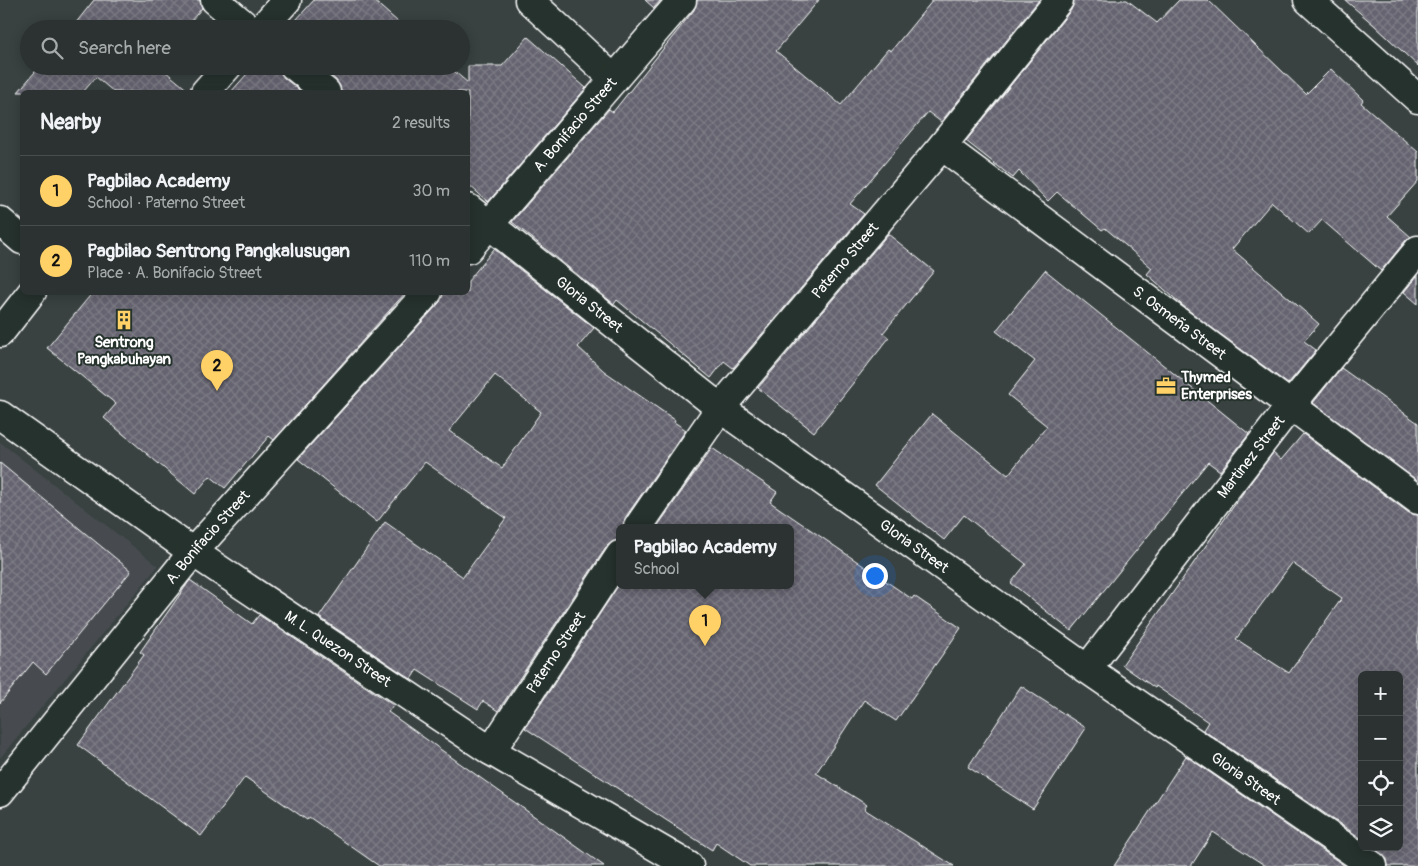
<!DOCTYPE html>
<meta charset="utf-8">
<style>
body{margin:0;font-family:Pangolin,sans-serif;background:#373e3d;color:#f1f3f6}
.controls{position:absolute;right:15px;bottom:15px;display:grid;overflow:hidden;border-radius:8px;box-shadow:0 2px 12px #0003}
.controls button{width:45px;height:45px;display:grid;place-items:center;padding:0;border:0;border-bottom:1px solid #474d4d;background:#2b3231;color:#f1f3f6;font:25px sans-serif}
.you{position:absolute;left:874px;top:575px;width:18px;height:18px;margin:-12px;border:4px solid #fff;border-radius:50%;background:#1a73e8;box-shadow:0 0 0 8px #1a73e833}
.badge{display:grid;place-items:center;width:32px;height:32px;border-radius:50%;background:#ffd166;color:#111;font-size:16px;font-weight:700}
.pin{position:absolute;translate:-50% -41px;filter:drop-shadow(0 1px 2px #0008)}
.pin::after{content:'';position:absolute;top:26px;width:18px;height:15px;background:inherit;clip-path:polygon(0 0,100% 0,50% 100%)}
.popup{position:absolute;left:616px;top:524px;width:178px;height:65px;box-sizing:border-box;display:grid;place-content:center;border-radius:8px;background:#2b3231;filter:drop-shadow(0 1px 4px #0005);font-size:16px;white-space:nowrap;color:#a6aaab}
.popup b{font-size:19px;color:#f1f3f6}
.popup::after{content:'';position:absolute;left:50%;top:100%;margin-left:-10px;border:10px solid transparent;border-top-color:#2b3231}
.list{margin:0;padding:0;list-style:none}
h2{display:flex;justify-content:space-between;align-items:center;height:65px;margin:0;padding:0 20px;font-size:21px}
h2 small{font-size:16px;font-weight:400;color:#a6aaab}
.list li{display:grid;grid-template-columns:32px 1fr auto;gap:15px;align-items:center;box-sizing:border-box;height:70px;padding:0 20px;border-top:1px solid #474d4d}
.list b{display:block;font-size:19px;white-space:nowrap}
.list p{margin:0;font-size:16px;white-space:nowrap;color:#a6aaab}
.list em{font-size:16px;font-style:normal;color:#a6aaab}
.icon{flex:none;width:28px;height:28px;fill:none;stroke:currentColor;stroke-width:2;stroke-linecap:round;stroke-linejoin:round}
.map{position:relative;flex:none;width:1418px;height:866px;overflow:hidden}
.search{position:absolute;background:#2b3231;box-shadow:0 2px 12px #0003;left:20px;top:20px;width:450px;height:55px;display:flex;align-items:center;gap:12px;box-sizing:border-box;padding:0 18px;border-radius:28px;color:#a6aaab;font-size:19px}
.panel{position:absolute;background:#2b3231;box-shadow:0 2px 12px #0003;left:20px;top:90px;width:450px;height:205px;border-radius:8px}
.map>svg:first-child{display:block}
.built{fill:#464c4f}
.building{fill:url(#building-cross-hatch);stroke:#fff;fill-rule:evenodd}
.lines{fill:none;stroke-linecap:round;stroke-linejoin:round}
.street-casing{stroke:#fff;stroke-width:31}
.secondary-casing{stroke:#fff;stroke-width:31}
.primary-casing{stroke:#fff;stroke-width:31}
.street{stroke:#26332d;stroke-width:28}
.secondary{stroke:#26332d;stroke-width:28}
.primary{stroke:#26332d;stroke-width:28}
.labels{text-anchor:middle;stroke-width:4;stroke-linejoin:round;paint-order:stroke}
.street-label{font-size:15px;fill:#fff;stroke:#26332d}
.poi-label{font-size:15px;font-weight:bold;fill:#fff;stroke:#26332d}
</style>
<div class="map">
<svg width="1418" height="866" viewBox="0 0 1418 866">
<defs>
<pattern id="building-cross-hatch" width="8" height="8" patternUnits="userSpaceOnUse" patternTransform="scale(1.25)"><rect width="8" height="8" fill="#656470"/><path d="M0 0l8 8M0 8l8-8" fill="none" stroke="#7c7b85"/></pattern>
</defs>
<rect width="100%" height="100%" fill="#394241"/>
<filter id="ink" filterUnits="userSpaceOnUse"><feTurbulence type="fractalNoise" baseFrequency=".02" numOctaves="2"/><feDisplacementMap in="SourceGraphic" scale="10" xChannelSelector="R" yChannelSelector="G"/><feConvolveMatrix kernelMatrix="1 2 1 2 8 2 1 2 1" color-interpolation-filters="sRGB"/></filter>
<g filter="url(#ink)">
<polygon class="built" points="0,442 158,566 0,758"/>
<g class="building">
<polygon points="94,0 200,0 202,8 184,29 71,29"/>
<polygon points="314,0 373,0 406,29 288,29"/>
<polygon points="645,0 661,0 654,8"/>
<polygon points="697,0 819,0 776,51 841,105 888,49 891,51 933,0 1039,0 941,122 928,112 850,204 864,214 733,368 724,361 711,378 617,300 614,304 512,222 609,109 613,112 694,10"/>
<polygon points="1074,0 1127,0 1157,23 1179,0 1208,0 1306,94 1331,69 1363,100 1361,103 1418,152 1418,181 1387,216 1411,237 1406,240 1381,271 1322,220 1309,234 1272,202 1232,249 1319,324 1304,341 1316,350 1288,384 1189,311 1147,274 1152,268 1105,228 1102,230 1057,192 1048,201 1019,171 1013,178 966,141 1071,10"/>
<polygon points="1345,0 1418,0 1418,66 1374,25"/>
<polygon points="528,37 586,88 488,202 468,184 468,92 341,92 340,86 336,80 319,66 448,66 468,83 468,66 502,66"/>
<polygon points="40,66 159,66 190,92 114,92 96,77 83,92 18,92"/>
<polygon points="254,66 279,66 280,72 284,78 302,92 231,92"/>
<polygon points="888,234 934,271 883,333 889,338 814,432 758,388"/>
<path d="M494,249L594,328L578,347L604,371L675,420L674,422L686,430L625,518L623,527H620V540L613,541L607,546L498,711L483,701L478,709L417,670L411,679L319,617L385,522L463,577L506,518L425,462L377,522L298,459L440,302L443,292H468V281ZM495,375L541,412L502,468L449,431Z"/>
<polygon points="1045,270 1249,434 1220,471 1208,462 1071,631 1011,583 1026,564 964,515 944,540 875,485 932,414 1008,475 1047,426 1008,395 1035,361 996,331"/>
<polygon points="1418,275 1418,304 1404,292"/>
<polygon points="93,292 406,292 274,440 269,436 225,488 210,476 195,494 104,418 116,404 47,348"/>
<polygon points="1341,368 1418,423 1418,481 1313,403"/>
<path d="M1303,434L1409,513L1418,515V866H1388L1387,859L1373,847H1399V675H1362V839L1203,730L1208,722L1156,686L1155,688L1122,665L1245,490L1273,453L1281,460ZM1292,563L1342,598L1289,673L1236,639Z"/>
<polygon points="712,448 777,492 770,502 912,599 914,596 961,628 896,721 864,700 816,773 867,805 864,809 954,866 750,866 716,843 712,850 525,728 620,583 620,585 790,585 790,527 657,527"/>
<polygon points="0,463 131,571 46,674 33,662 0,703"/>
<polygon points="190,580 252,624 259,615 393,705 388,712 604,866 379,866 309,817 307,820 245,777 201,836 78,745 144,655 140,652"/>
<polygon points="1021,686 1086,728 1033,809 968,767"/>
<polygon points="1186,756 1345,866 1266,866 1213,832 1191,866 1114,866"/>
</g>
<g class="lines">
<defs>
<g id="street">
<polyline points="215,0 249,29"/>
<polyline points="529,0 614,79"/>
<polyline points="1308,0 1418,99"/>
<path id="s1" d="M942,146L1418,500"/>
<polyline points="0,221 22,240"/>
<path id="s2" d="M468,249L682,0"/>
<path id="s3" d="M0,415L193,552L491,751L689,866"/>
<path id="s4" d="M638,527L720,408L942,146L1059,0"/>
<path id="s5" d="M1087,669L1291,405L1418,250"/>
<path id="s6" d="M491,751L620,555"/>
<path id="s7" d="M0,792L193,552L428,292"/>
</g>
<g id="secondary">
<polyline points="294,66 326,92"/>
<path id="s8" d="M468,208L720,408L1087,669L1373,866"/>
</g>
<g id="primary">
<polyline points="261,29 287,0"/>
<polyline points="205,92 228,66"/>
<polyline points="0,333 32,292"/>
</g>
</defs>
<use href="#street" class="street-casing"/>
<use href="#secondary" class="secondary-casing"/>
<use href="#primary" class="primary-casing"/>
<use href="#street" class="street"/>
<use href="#secondary" class="secondary"/>
<use href="#primary" class="primary"/>
</g>
</g>
<defs>
<symbol id="building-bare" viewBox="-9 -9 18 18"><path d="M-4-6H4V6H1V3H-1V6H-4ZM-2.5-4.3h1.7v1.8h-1.7ZM.8-4.3h1.7v1.8H.8ZM-2.5-1h1.7V.8h-1.7ZM.8-1h1.7V.8H.8Z" fill="#ffd166" stroke="#26332d" stroke-width="2.5" paint-order="stroke"/></symbol>
<symbol id="office-bare" viewBox="-9 -9 18 18"><path d="M-6-3h4V-5.5h4V-3h4V5H-6ZM-1-4.5V-3h2v-1.5ZM-6 0V1H6V0Z" fill="#ffd166" stroke="#26332d" stroke-width="2.5" paint-order="stroke"/></symbol>
</defs>
<g fill-rule="evenodd">
<use href="#building-bare" x="110" y="306" width="28" height="28"/>
<use href="#office-bare" x="1152" y="372" width="28" height="28"/>
</g>
<g class="labels">
<g class="street-label">
<text dy="5" stroke="none"><textPath href="#s2" startOffset="164">A. Bonifacio Street</textPath></text>
<text dy="5" stroke="none"><textPath href="#s4" startOffset="338">Paterno Street</textPath></text>
<text dy="5" stroke="none"><textPath href="#s8" startOffset="155">Gloria Street</textPath></text>
<text dy="5" stroke="none"><textPath href="#s1" startOffset="296">S. Osmeña Street</textPath></text>
<text dy="5" stroke="none"><textPath href="#s5" startOffset="268">Martinez Street</textPath></text>
<text dy="5" stroke="none"><textPath href="#s7" startOffset="329">A. Bonifacio Street</textPath></text>
<text dy="5" stroke="none"><textPath href="#s8" startOffset="560">Gloria Street</textPath></text>
<text dy="5" stroke="none"><textPath href="#s3" startOffset="411">M. L. Quezon Street</textPath></text>
<text dy="5" stroke="none"><textPath href="#s6" startOffset="118">Paterno Street</textPath></text>
<text dy="5" stroke="none"><textPath href="#s8" startOffset="965">Gloria Street</textPath></text>
</g>
<g class="poi-label">
<text x="124" y="347">Sentrong<tspan x="124" dy="17">Pangkabuhayan</tspan></text>
<text x="1181" y="382" text-anchor="start">Thymed<tspan x="1181" dy="17">Enterprises</tspan></text>
</g>
</g>
</svg>
<div class="controls">
<button>+</button>
<button>−</button>
<button><svg class="icon" aria-label="locate" viewBox="0 0 24 24"><circle cx="12" cy="12" r="6"/><path d="M12 2v4M12 18v4M2 12h4M18 12h4"/></svg></button>
<button><svg class="icon" aria-label="layers" viewBox="0 0 24 24"><path d="M12 4l9 5-9 5-9-5zM3 14l9 5 9-5"/></svg></button>
</div>
<div class="you"></div>
<div class="pin badge" style="left:705px;top:646px">1</div>
<div class="popup"><b>Pagbilao Academy</b>School</div>
<div class="pin badge" style="left:217px;top:391px">2</div>
<div class="search"><svg class="icon" aria-label="search" viewBox="0 0 24 24"><circle cx="10" cy="10" r="6"/><path d="M15 15l6 6"/></svg>Search here</div>
<section class="panel">
<h2>Nearby<small>2 results</small></h2>
<ul class="list">
<li><span class="badge">1</span><div><b>Pagbilao Academy</b><p>School · Paterno Street</p></div><em>30 m</em></li>
<li><span class="badge">2</span><div><b>Pagbilao Sentrong Pangkalusugan</b><p>Place · A. Bonifacio Street</p></div><em>110 m</em></li>
</ul>
</section>
</div>
